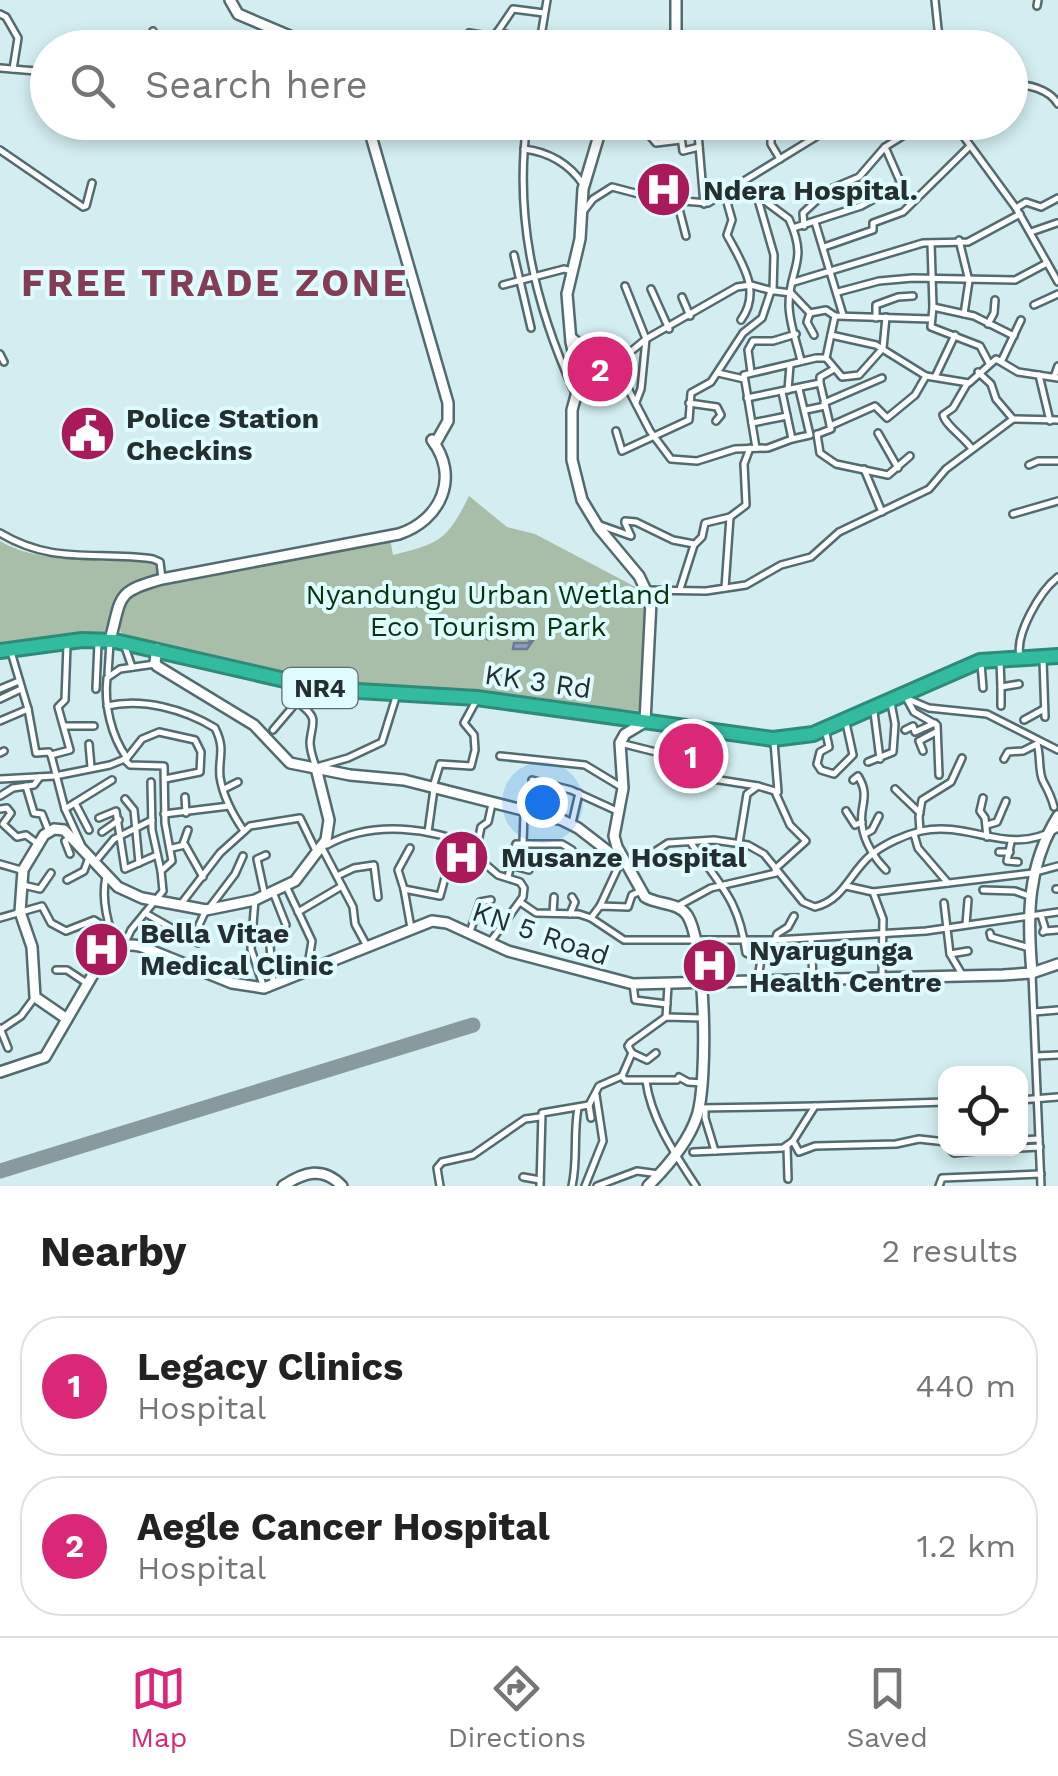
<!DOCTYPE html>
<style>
body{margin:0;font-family:"Work Sans",sans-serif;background:#f2f2f2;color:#222}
.controls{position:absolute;right:30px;bottom:30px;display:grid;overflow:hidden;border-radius:20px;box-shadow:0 5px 15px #0003}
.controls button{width:90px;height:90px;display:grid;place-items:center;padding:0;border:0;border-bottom:2px solid #e0e0e0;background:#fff;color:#222;font:50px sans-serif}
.you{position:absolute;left:542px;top:802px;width:35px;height:35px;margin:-25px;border:8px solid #fff;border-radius:50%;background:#1a73e8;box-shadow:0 0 0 15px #1a73e833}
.badge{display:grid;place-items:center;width:65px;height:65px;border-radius:50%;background:#db2777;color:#fff;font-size:32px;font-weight:700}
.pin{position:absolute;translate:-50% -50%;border:5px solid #fff;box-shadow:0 2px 10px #0006}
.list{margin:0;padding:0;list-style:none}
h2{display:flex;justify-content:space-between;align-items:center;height:130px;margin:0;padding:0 40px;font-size:42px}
h2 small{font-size:32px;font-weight:400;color:#767676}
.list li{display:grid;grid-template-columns:65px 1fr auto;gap:30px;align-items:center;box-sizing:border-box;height:140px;margin:0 20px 20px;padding:0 20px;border:2px solid #e0e0e0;border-radius:40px}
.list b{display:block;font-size:38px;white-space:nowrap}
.list p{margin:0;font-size:32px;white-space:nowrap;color:#767676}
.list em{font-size:32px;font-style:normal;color:#767676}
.icon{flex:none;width:55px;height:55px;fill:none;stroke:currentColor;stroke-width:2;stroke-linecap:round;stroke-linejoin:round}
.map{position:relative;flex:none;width:1058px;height:1186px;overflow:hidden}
.search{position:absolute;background:#fff;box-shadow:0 5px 15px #0003;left:30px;right:30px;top:30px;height:110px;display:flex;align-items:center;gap:25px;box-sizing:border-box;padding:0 35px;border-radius:55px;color:#767676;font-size:38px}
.sheet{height:450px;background:#fff}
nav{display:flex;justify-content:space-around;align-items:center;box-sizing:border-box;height:140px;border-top:2px solid #e0e0e0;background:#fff;font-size:28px;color:#767676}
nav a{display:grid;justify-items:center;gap:5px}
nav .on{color:#db2777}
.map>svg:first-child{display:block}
.green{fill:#a8bea8}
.water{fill:#8f9cbf;stroke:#6f7b94;stroke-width:2.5}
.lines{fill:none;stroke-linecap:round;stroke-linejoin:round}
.runway{stroke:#889a9d;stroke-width:15}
.street-casing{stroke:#536b6e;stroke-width:10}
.secondary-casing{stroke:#536b6e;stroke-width:14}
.highway-casing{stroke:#2e8a79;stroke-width:18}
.street{stroke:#fff;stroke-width:5}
.secondary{stroke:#fff;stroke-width:9}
.highway{stroke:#33bba0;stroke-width:12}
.labels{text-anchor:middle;stroke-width:8;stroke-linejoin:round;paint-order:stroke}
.shield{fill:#e0fbfe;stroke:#5d6c6e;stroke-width:2.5}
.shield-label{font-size:25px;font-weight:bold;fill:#252f30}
.poi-label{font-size:28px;font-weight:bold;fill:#252f30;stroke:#e0fbfe;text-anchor:start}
.park-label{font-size:28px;fill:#04350d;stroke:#e0fbfe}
.street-label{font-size:28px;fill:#252f30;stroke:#e0fbfe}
.district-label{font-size:38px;font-weight:bold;letter-spacing:2.5px;fill:#833d54;stroke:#e0fbfe}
</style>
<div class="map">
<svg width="1058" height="1186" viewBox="0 0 1058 1186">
<rect width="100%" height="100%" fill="#d3edf1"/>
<g class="green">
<path d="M469,496L507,527L535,534L645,592L646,613L640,711L426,689L346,687L157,645L121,633L119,626L126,597L150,584L390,539L393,555C441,543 447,540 469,496Z"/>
<path d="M0,541C39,565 110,560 156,561L158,576C138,581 119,587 114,609C111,619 112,624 106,632L0,646Z"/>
</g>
<path class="water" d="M503,619L521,628L532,626L536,636L527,649H513L514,643H528L532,639L530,630L522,633C511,626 497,630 487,640L491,630Z"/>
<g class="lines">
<polyline class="runway" points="0,1171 473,1025"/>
<defs>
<g id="street">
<polyline points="935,0 940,48"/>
<polyline points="1037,6 1038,0"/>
<polyline points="0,14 6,17 18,38 13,69"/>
<polyline points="497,32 513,36 525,48"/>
<polyline points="469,33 494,37 513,9 544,13"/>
<polyline points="676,39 683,48"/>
<polyline points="151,48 153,31"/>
<polyline points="212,48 213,44"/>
<polyline points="539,48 547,0"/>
<polyline points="0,68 48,72"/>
<path d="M1010,86C1026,82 1050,90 1058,104"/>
<path d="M527,122C514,218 535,305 574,391"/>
<polyline points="649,122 651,137 656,143 681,140"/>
<polyline points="679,122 683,151 699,147"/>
<polyline points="697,122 704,204"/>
<polyline points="771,122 771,144 780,159"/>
<polyline points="956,122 964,137 1016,208 1058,282"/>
<polyline points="885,147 910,204"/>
<path d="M524,149C549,152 569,164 583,184"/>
<polyline points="0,150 83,207 86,206 92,183"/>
<path d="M742,184L789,219C809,263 789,267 789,305C789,323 797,343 801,361"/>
<path d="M725,195L732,220L727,235C742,263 762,291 741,320"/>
<polyline points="677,201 686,236"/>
<polyline points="1016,208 1026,202 1041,207 1058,198"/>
<polyline points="583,212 593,199 612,187 658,199 708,203 840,122"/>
<polyline points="815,222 843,315"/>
<polyline points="804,226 803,213 828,190 859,177 885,147 925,122"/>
<polyline points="793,228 861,206 901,184"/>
<polyline points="1031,232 1057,223"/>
<polyline points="959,240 969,281 964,314"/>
<polyline points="931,243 933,307 931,327 980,346 989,363"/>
<polyline points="824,247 873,230 873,223 903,212 970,146"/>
<polyline points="514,255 531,328"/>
<polyline points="794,282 923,243 968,242 1020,214"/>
<polyline points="503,285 564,269 572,271"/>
<polyline points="625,286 646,339 641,389 636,402"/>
<polyline points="651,289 669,329"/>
<polyline points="775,291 791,293 810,313 826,310 835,316 931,319"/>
<polyline points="838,292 879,281 913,278 1015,280 1047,263"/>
<polyline points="682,297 690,316"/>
<polyline points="1034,305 1058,294"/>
<polyline points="933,307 974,316 1014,336"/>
<polyline points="810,313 807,322 814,335"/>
<polyline points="876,318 876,305 898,297 913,296"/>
<polyline points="988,324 994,313 995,300"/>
<polyline points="571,335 622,377 650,431 671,459 697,461 735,449 768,448 792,439"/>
<polyline points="831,335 876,345 926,376 969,383 996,359 1018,372 1058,378"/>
<polyline points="0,354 4,362"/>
<polyline points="826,358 835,316"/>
<polyline points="1002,360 1021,320"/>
<polyline points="612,367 646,339 737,287 751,285 773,291 774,255 757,196"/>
<polyline points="751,372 748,350 753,341 773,341 796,334"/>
<polyline points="978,372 991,384 996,399 1013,419"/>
<polyline points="718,373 744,379"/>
<polyline points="1039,375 1050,421"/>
<polyline points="935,377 955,335"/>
<polyline points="1054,377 1058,366"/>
<path d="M967,384L953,408L943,415C946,426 965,438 972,449"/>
<polyline points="788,390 790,365"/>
<polyline points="782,392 792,439 810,435 799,389"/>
<polyline points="747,398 820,383 820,377 834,369"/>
<polyline points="689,403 717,407 721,415 716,421"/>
<polyline points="824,403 882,378"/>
<polyline points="806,410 825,406"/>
<polyline points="752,423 787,416"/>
<polyline points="830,426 875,406 887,418 915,395 926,376"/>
<polyline points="616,431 622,451 689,420 691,393 711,382 743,333 762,318 771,291"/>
<polyline points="878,433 898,468"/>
<polyline points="817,434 820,453 836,464 888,475 910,456"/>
<polyline points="818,434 831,429 820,383"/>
<polyline points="756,448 744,375 816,358 826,358 842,377 859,375 883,348 886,317"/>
<polyline points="1029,465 1038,461 1058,461"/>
<polyline points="864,469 882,512"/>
<polyline points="1013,514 1058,501"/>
<polyline points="625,521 636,522 673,540 694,544"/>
<polyline points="600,525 631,536 625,523"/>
<path d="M0,533C53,565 96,551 153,559L160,562L162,579"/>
<polyline points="725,588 730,517"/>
<polyline points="680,589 694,545 702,537 705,523 730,517 746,505 744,464 750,448"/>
<polyline points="646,590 706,591 746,585 781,565 811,557 839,532 929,489 946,469 1013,419 1058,420"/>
<polyline points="67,645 65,700 58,707 70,750 51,755 65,809 81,844"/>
<polyline points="125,647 132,667"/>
<polyline points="11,652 28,709 36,753 49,752 51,755"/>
<path d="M1020,656C1015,634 1040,591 1058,577"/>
<polyline points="1043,660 1045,717"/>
<polyline points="1000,661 1001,687 1019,684"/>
<polyline points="981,664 983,688"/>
<polyline points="108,674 110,642"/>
<polyline points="0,689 19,681"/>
<polyline points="96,689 98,643"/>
<path d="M303,693L301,705C319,719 312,722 310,742C310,750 313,759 316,767"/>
<polyline points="903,697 929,708 987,714 1058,750"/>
<polyline points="0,699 21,689"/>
<polyline points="908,701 914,712 937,725 939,775"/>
<path d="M107,706C143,698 184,709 215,728C226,750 218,757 220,777C223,797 233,815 244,831"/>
<polyline points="1001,706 1001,687"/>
<polyline points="874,712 880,759"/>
<polyline points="1024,720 1044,709"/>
<polyline points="0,721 28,709"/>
<polyline points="64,726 94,726"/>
<polyline points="273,730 301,697"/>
<polyline points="905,730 913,726 915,732 935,723"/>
<polyline points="826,733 829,747 820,752 817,764 821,770 834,774 853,755 846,723"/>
<polyline points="620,743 664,754 682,767 713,779 758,786"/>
<polyline points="89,744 91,767"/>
<path d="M1037,744C1041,756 1038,771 1043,781C1048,791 1051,795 1054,807"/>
<polyline points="923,751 919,741 936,732"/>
<polyline points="0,753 4,751"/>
<polyline points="500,756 585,765 623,788"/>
<path d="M127,758C111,736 104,704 107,678L120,669L155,664"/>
<polyline points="124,759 130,765 164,766 165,823 172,861 161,871 163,891 131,930 124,945"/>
<polyline points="1004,759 1008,752 1023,751 1037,744"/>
<polyline points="868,762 893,752 895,724 891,703"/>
<polyline points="320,766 348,758 382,742 396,697"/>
<polyline points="0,779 55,776 110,765 127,758 142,739 159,732 195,740 201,752 200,772 165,779"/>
<polyline points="532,780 571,790 617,811"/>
<path d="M853,780L858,776C871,797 859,805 862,825C864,842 875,859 886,870"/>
<polyline points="151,782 152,830 161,871"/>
<polyline points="26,786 34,813 42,814 49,832"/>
<polyline points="433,787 440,764 471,766 475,750 474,735 464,723 476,701"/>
<polyline points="224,789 238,782"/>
<polyline points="895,789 920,813"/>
<polyline points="0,796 13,788 34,785 40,777"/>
<polyline points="185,797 186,813"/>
<polyline points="983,798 980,811 985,818 987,837"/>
<polyline points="125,799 134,810 139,863"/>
<polyline points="75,803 89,830"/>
<polyline points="0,809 7,808 11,813 3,824 17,837 26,835 38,844"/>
<polyline points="65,809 112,780"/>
<polyline points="846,811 855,825 862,822"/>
<polyline points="164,814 229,806"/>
<polyline points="99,818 116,811 125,869 157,855"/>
<polyline points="572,823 579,793"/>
<polyline points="987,825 997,822 1006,801"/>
<polyline points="920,831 919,817 922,800 951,782 962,758"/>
<polyline points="102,832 119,820"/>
<polyline points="428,832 434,789"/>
<polyline points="865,834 872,830 879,816"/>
<polyline points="914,834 918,848 948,883"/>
<polyline points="1011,842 1007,861 1018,862"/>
<path d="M691,843C720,886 739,899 746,953L761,959L758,979"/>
<polyline points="739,843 747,794 758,786 778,792 774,742"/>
<polyline points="183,844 188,830"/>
<polyline points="523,844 524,812"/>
<path d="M327,845C372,820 431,827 477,848V857L498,875L520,882L524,888L523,897L491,941"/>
<polyline points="321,846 353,907 355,924 367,946"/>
<polyline points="477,847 481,827 488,822 492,804"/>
<polyline points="172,848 185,845 203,877"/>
<polyline points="999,852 1010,852"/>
<polyline points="70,854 65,841 71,837"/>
<polyline points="95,862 114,839 152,820"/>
<polyline points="0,864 21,870"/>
<path d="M629,864L642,860L668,843L714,840L748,845L764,854L803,902L815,907C844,900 850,872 871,855C884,844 904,835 921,831C972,820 1008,858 1058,828"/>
<polyline points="510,865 529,870"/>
<polyline points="775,869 806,841 790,825 776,794"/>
<polyline points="337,876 354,868 374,865 378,897"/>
<path d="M106,877C101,899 108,927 117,946"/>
<polyline points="508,877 516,844 562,844 572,850"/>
<polyline points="67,880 84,871 88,860"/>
<polyline points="23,885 40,889 51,873"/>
<polyline points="286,886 312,941 307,971"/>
<polyline points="846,886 873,892 1032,873 1058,866"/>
<polyline points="404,889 398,870 410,848"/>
<polyline points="1056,889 1058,889"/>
<polyline points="983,890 1015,891 1029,896"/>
<polyline points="273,892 286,925"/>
<polyline points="873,892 883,919 882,976"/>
<polyline points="265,896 257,859 266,855"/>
<polyline points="255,900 251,949 264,988"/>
<polyline points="520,902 536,913 579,914 591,918 624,940 775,940 777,934 788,927 794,916"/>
<polyline points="944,903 950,954 963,976"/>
<polyline points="181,904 220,853 250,826 300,818 316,851"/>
<polyline points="600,906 621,861"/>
<polyline points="210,907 235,874 243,856"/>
<polyline points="676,907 711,888 776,873"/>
<polyline points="298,912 342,886"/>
<polyline points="145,913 198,943"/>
<polyline points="553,913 554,897"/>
<polyline points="570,914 575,902 572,897"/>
<polyline points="1041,915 1045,928 1043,932"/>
<polyline points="0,918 42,906 51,923 66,931 94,920 110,930"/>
<polyline points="591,918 600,906 628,907 632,895 641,891"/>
<polyline points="966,924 968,900"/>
<polyline points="199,925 206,910"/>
<polyline points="411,928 404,889 440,896 449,863"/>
<polyline points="1045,931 1057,930"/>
<polyline points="470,932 480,902 491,900"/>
<polyline points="990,933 991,937 1030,948"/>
<polyline points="269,934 273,982"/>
<polyline points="811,939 813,978"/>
<polyline points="775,940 926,931 1058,912"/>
<polyline points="950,954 968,951"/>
<polyline points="56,970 67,970 88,984"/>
<polyline points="1032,974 1041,1186"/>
<polyline points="91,975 90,959 97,947 114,942"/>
<polyline points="633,984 635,1000 667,1004"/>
<polyline points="1034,1012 1058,1010"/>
<polyline points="666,1017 668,986"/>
<polyline points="0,1028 8,1048"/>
<polyline points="0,1030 21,1016 35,997"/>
<polyline points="632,1053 628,1046 630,1043 666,1017 702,1018"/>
<polyline points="1036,1056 1058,1055"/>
<polyline points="622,1076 625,1080 677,1080 679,1077 688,1082 702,1083"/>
<path d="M646,1081C651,1119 675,1154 696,1186"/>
<polyline points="1020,1100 1058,1097"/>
<polyline points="589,1105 591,1118"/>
<polyline points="699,1108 815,1106"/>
<polyline points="705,1109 705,1118 715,1151"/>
<polyline points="1020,1140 1039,1139"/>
<polyline points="793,1141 799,1152 815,1146 896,1144 919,1139 946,1142"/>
<polyline points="787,1147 788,1179"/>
<polyline points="949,1148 954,1153 1008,1148"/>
<polyline points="1020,1148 1040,1147"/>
<polyline points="693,1152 783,1148 793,1141 815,1106 946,1102"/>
<polyline points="523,1177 540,1180"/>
<polyline points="440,1186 437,1168 442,1162 473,1155 525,1119 540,1117"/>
<polyline points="540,1186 542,1113 589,1105 599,1086 622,1076 632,1053 647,1060 656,1053"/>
<path d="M572,1186C578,1160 573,1135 578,1108"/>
<polyline points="585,1186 603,1141 596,1095"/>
<polyline points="597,1186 637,1171 659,1174"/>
<polyline points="939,1186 942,1178 1041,1174"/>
</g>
<g id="secondary">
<polyline points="230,0 238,14 318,48"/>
<polyline points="664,48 676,39 676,0"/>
<polyline points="367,122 448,403 448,421 435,444"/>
<path d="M603,122L583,189L580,239L567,294L571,342L580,381L572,410V460L582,500L599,528L639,576L651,601L645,722L625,734L620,743L623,788L614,836L617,847L645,897C658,905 678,902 687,915C706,944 708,1082 697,1116C689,1141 666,1168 648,1186"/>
<path d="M110,640C122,596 115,592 162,579L399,534C441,520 460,477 432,440"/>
<polyline points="157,649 155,662 157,666 254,725 290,763 350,775 404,780 562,820 578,828 622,862"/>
<path d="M1032,973C1027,916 1027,866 1058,816"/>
<polyline points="67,1019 35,997 32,947 20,912 23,870 44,835 54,829 64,830 118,887 142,898 206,910 255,900 295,881 326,840 329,820 316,768"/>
<path d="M0,1072L45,1057L102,959C112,946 124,943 140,946L232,983L264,988L432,921L447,923L508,951L633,984L1003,975L1032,973L1058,964"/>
<path d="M283,1186C304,1172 323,1166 342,1186"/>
</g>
<polyline id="highway" points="0,651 82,640 115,641 324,689 477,698 773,739 813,734 980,661 1058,656"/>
</defs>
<use href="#street" class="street-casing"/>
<use href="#secondary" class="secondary-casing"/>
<use href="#highway" class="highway-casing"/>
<use href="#street" class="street"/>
<use href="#secondary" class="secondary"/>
<use href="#highway" class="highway"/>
</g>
<defs>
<symbol id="hospital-disc" viewBox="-11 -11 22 22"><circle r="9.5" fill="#a81a59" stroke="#e0fbfe"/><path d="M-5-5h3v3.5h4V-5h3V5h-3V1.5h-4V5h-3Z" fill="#fff"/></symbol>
<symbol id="civic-disc" viewBox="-11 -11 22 22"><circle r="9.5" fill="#a81a59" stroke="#e0fbfe"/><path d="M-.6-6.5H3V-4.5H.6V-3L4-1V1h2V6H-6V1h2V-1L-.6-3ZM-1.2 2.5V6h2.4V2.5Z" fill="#fff"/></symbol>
</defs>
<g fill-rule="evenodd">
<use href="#hospital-disc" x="632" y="158" width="63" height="63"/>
<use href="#civic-disc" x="56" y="402" width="63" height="63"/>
<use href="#hospital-disc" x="430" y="826" width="63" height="63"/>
<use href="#hospital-disc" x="70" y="918" width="63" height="63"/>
<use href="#hospital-disc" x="678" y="934" width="63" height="63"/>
</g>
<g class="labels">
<rect class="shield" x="282.5" y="668" width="75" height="40" rx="8"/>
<g class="shield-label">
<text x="320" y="697">NR4</text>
</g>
<g class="poi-label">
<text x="703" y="200">Ndera Hospital.</text>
<text x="126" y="428">Police Station<tspan x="126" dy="32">Checkins</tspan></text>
<text x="501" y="867">Musanze Hospital</text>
<text x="140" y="943">Bella Vitae<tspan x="140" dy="32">Medical Clinic</tspan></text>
<text x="749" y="960">Nyarugunga<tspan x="749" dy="32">Health Centre</tspan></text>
</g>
<g class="park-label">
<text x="488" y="604">Nyandungu Urban Wetland<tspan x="488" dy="32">Eco Tourism Park</tspan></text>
</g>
<g class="street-label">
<text transform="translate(538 681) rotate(8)" y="10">KK 3 Rd</text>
<text transform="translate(541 933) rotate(19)" y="10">KN 5 Road</text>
</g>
<g class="district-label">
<text x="215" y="296">FREE TRADE ZONE</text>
</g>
</g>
</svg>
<div class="controls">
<button><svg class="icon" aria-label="locate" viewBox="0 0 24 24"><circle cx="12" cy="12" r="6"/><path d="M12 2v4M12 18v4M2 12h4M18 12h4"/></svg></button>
</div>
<div class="you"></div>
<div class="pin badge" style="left:691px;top:756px">1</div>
<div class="pin badge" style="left:600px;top:369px">2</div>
<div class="search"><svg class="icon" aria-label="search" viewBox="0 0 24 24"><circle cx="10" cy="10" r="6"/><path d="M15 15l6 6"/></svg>Search here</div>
</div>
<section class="sheet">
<h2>Nearby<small>2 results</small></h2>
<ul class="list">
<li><span class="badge">1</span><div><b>Legacy Clinics</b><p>Hospital</p></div><em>440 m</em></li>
<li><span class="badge">2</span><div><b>Aegle Cancer Hospital</b><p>Hospital</p></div><em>1.2 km</em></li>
</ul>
</section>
<nav>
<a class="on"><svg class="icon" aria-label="map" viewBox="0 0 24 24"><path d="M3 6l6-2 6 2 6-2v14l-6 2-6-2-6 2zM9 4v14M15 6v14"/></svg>Map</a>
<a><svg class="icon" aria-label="directions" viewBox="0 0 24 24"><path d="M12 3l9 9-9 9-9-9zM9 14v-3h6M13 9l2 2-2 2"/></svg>Directions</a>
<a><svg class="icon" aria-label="saved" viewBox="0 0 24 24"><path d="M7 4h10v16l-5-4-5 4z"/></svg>Saved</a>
</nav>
